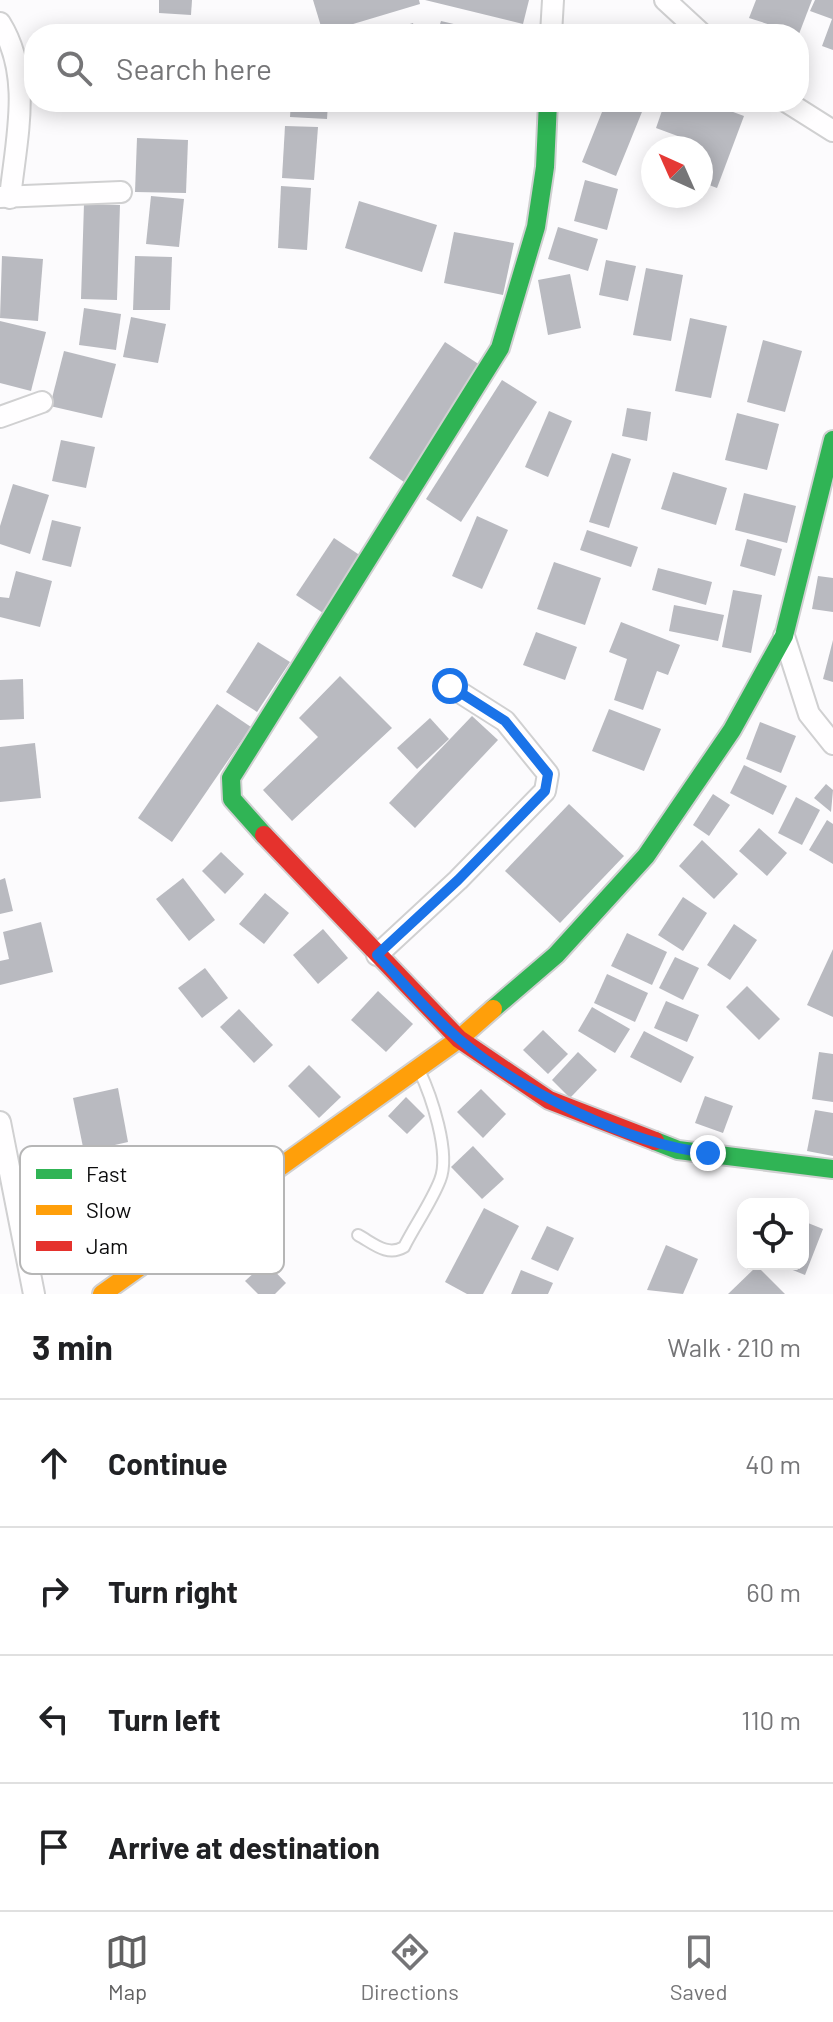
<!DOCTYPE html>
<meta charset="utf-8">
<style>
body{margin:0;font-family:Barlow,sans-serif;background:#f2f2f2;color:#202124}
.controls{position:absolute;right:24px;bottom:24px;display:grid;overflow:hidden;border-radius:16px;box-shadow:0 4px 20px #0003}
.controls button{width:72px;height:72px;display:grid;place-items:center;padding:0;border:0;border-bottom:2px solid #e0e0e0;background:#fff;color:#202124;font:40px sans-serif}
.compass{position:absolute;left:641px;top:136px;width:72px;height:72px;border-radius:50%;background:#fff;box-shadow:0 4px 20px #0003;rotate:315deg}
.stop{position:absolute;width:24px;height:24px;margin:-18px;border:6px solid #1a73e8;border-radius:50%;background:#fff}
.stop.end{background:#1a73e8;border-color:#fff;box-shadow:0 2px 8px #0008}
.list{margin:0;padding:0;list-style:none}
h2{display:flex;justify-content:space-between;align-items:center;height:104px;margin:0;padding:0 32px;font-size:34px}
h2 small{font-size:26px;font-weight:400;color:#757577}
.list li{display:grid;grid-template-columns:52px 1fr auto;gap:24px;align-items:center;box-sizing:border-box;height:128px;padding:0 32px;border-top:2px solid #e0e0e0}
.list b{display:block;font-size:30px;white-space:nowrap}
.list em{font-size:26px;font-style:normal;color:#757577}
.icon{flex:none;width:44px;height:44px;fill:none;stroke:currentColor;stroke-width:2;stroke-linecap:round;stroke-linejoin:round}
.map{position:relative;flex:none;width:833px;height:1294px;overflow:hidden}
.search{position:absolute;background:#fff;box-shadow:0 4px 20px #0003;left:24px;right:24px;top:24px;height:88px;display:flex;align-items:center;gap:20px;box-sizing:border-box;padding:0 28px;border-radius:32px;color:#757577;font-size:30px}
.sheet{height:616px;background:#fff}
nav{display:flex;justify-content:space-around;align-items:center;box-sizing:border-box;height:112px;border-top:2px solid #e0e0e0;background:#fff;font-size:22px;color:#757577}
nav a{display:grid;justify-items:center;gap:4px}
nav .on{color:#606061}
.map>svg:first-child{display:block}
.building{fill:#b9bac0}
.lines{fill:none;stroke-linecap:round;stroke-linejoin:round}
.lane-casing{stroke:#d0d0d1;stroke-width:14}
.street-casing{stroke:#d0d0d1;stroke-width:24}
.fast-casing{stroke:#d0d0d1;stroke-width:22}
.slow-casing{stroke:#d0d0d1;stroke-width:22}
.jam-casing{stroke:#d0d0d1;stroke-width:22}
.lane{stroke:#fffeff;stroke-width:10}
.street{stroke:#fffeff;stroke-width:20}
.fast{stroke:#30b455;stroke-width:18}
.slow{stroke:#ff9f0a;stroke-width:18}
.jam{stroke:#e5322d;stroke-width:18}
.route{stroke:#1a73e8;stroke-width:10}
.key{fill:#fff;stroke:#b6b6b6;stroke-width:2}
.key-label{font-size:22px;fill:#0c0c0d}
</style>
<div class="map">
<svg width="833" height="1294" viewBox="0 0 833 1294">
<rect width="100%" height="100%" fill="#fcfbfd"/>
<g class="building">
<polygon points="159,0 192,0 191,15 159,13"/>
<polygon points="313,0 419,0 420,4 323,33"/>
<polygon points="425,0 529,0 523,24"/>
<polygon points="756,0 812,0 799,34 749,18"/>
<polygon points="815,0 833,0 833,50 822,46 832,19 810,11"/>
<polygon points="441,21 492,33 491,34 437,34"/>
<polygon points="413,23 416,34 385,34 384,32"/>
<polygon points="155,26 199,30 199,34 154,34"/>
<polygon points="291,102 328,102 327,119 290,117"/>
<polygon points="606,102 646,102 616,176 582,162"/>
<polygon points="665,102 706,102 744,116 717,188 701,182 701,148 679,148 683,138 656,128"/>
<polygon points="285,126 318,127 314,180 282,178"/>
<polygon points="137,138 188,140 186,193 135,192"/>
<polygon points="585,180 618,189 607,230 574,221"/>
<polygon points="281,186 311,188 307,250 278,248"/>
<polygon points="151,196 184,199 179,247 146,244"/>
<polygon points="359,201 437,225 422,272 345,248"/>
<polygon points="84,204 120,205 117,300 81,299"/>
<polygon points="558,227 598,239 588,271 548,259"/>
<polygon points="454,232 514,243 503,295 444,283"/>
<polygon points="2,256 43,259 38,321 0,318"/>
<polygon points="135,256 172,257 170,310 133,310"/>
<polygon points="606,260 636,266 628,301 599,295"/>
<polygon points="646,268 683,275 671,341 633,335"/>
<polygon points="570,274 581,328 548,335 538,280"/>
<polygon points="84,308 121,314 116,350 79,345"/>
<polygon points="131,317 166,324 158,363 123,357"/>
<polygon points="690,318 727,326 711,398 675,391"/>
<polygon points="0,321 46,332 31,391 0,383"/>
<polygon points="763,340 802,351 785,412 747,402"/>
<polygon points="445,342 480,365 404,482 369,458"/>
<polygon points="64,351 116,364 102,418 50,406"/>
<polygon points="502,380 537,402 461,522 426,499"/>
<polygon points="627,408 651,412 647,441 622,436"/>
<polygon points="549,411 572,421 548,477 525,467"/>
<polygon points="737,413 779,424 767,470 725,460"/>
<polygon points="61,440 95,447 86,488 52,481"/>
<polygon points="612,453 631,459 609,528 589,522"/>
<polygon points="673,472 727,488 716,525 661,509"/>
<polygon points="13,484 49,495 30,554 0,544 0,526"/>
<polygon points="744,493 796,506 787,543 735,530"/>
<polygon points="477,516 508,530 482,589 452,576"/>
<polygon points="52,520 81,527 71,567 42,560"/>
<polygon points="587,530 638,547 631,567 580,550"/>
<polygon points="334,538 361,556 323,613 296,595"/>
<polygon points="747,539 782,549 775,576 740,566"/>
<polygon points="554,562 601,578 585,625 537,609"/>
<polygon points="658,568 712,582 706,605 652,590"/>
<polygon points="16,571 52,581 40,627 0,617 0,597 9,598"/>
<polygon points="818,576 833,578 833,612 812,609"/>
<polygon points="733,590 762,595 751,653 722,647"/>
<polygon points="674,605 724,615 718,641 669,631"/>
<polygon points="621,622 680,645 668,675 657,671 643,710 614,700 627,659 609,652"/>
<polygon points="536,632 577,647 565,680 523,665"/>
<polygon points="833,640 833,682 823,679"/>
<polygon points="258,642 290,662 257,712 226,692"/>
<polygon points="340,676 392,728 292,821 263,790 318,737 299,718"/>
<polygon points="23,679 24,719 0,720 0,680"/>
<polygon points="217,704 251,727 172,842 138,818"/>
<polygon points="609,709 661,729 644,771 592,751"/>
<polygon points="472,716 498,740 415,828 389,803"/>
<polygon points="430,718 449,739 417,769 397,748"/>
<polygon points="760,722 796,736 781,773 746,759"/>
<polygon points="35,743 41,798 0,802 0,747"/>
<polygon points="744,765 787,786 773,815 730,793"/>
<polygon points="826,784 833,790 831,812 814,798"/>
<polygon points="713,794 730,805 709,836 693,825"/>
<polygon points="796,797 820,810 802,845 778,833"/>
<polygon points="569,804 624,856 560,923 505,871"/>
<polygon points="827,820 833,824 833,864 809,850"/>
<polygon points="759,828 787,853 767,876 739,851"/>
<polygon points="702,840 738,874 714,899 679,866"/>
<polygon points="221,852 244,874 225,894 202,871"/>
<polygon points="5,878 13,911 0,914 0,880"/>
<polygon points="183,878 215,920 189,941 156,899"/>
<polygon points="265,893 289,913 264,944 239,924"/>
<polygon points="683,897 707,913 683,951 658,935"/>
<polygon points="41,922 53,972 0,985 0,961 9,959 3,932"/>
<polygon points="734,924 757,940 730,980 707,965"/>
<polygon points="323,929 348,958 318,984 293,955"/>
<polygon points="627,933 667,952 652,985 611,966"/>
<polygon points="833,949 833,1017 807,1005"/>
<polygon points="675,957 699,968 683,1000 659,988"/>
<polygon points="205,968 228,998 202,1018 178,988"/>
<polygon points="607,974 648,993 635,1022 594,1003"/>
<polygon points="747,986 780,1019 759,1040 726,1007"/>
<polygon points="378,991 413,1024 386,1052 351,1020"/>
<polygon points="666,1001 699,1015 687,1042 654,1028"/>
<polygon points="592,1007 630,1029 615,1053 578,1031"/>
<polygon points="239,1009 273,1045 254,1063 220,1027"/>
<polygon points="543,1030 568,1054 548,1074 523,1050"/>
<polygon points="644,1031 694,1057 681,1083 630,1057"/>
<polygon points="578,1052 597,1070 570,1098 552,1080"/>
<polygon points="819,1052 833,1054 833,1102 812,1099"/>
<polygon points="309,1065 341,1097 319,1118 288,1086"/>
<polygon points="118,1088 128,1142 84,1152 73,1098"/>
<polygon points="481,1089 506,1114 483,1138 457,1112"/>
<polygon points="705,1096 733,1106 723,1133 695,1123"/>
<polygon points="406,1097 425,1116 407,1134 388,1116"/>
<polygon points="815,1110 833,1113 833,1156 807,1151"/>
<polygon points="473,1146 504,1179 482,1199 451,1167"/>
<polygon points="484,1208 519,1226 483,1294 467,1294 445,1282"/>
<polygon points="803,1221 823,1229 805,1275 778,1264 803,1264"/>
<polygon points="547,1226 574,1238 558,1271 531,1259"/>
<polygon points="666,1245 698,1259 683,1294 647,1290"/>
<polygon points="266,1262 286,1283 275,1294 258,1294 245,1281"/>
<polygon points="757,1266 785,1294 728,1294"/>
<polygon points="521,1270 553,1283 548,1294 511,1294"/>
</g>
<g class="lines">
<defs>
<path id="lane" d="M358,1235C373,1243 387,1257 404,1247C415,1225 431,1203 440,1180C451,1153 431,1095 419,1070"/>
<g id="street">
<polyline points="665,0 702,34"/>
<path d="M0,23C33,76 16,139 10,198"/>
<polyline points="551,34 553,0"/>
<polyline points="787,102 833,131"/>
<polyline points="0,197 121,192"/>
<polyline points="0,417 42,402"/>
<polyline points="784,636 809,714 833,744"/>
<polyline points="377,955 458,880 545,791 548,774 505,721 450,686"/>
<polyline points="0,1122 34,1294"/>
</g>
<g id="fast">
<polyline points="264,835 232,799 231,778 500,348 536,227 545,167 548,102"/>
<polyline points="493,1009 556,955 646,856 732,730 784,636 833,440"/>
<polyline points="655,1141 678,1150 833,1169"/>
</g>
<polyline id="slow" points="102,1294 459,1039 493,1009"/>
<polyline id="jam" points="264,835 459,1039 549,1100 655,1141"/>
</defs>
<use href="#lane" class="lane-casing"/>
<use href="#street" class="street-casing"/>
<use href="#fast" class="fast-casing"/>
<use href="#slow" class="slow-casing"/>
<use href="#jam" class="jam-casing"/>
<use href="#lane" class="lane"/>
<use href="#street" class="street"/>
<use href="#fast" class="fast"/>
<use href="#slow" class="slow"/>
<use href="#jam" class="jam"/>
</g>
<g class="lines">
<path class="route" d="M450,686L505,721L548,774L545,791L458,880L377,955C403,982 429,1014 459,1039C520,1091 628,1144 708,1153"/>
</g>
<rect x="20" y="1146" width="264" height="128" rx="12" class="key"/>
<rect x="36" y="1169" width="36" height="10" fill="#30b455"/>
<rect x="36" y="1205" width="36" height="10" fill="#ff9f0a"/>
<rect x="36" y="1241" width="36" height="10" fill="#e5322d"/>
<g class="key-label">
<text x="86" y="1182">Fast</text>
<text x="86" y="1218">Slow</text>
<text x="86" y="1254">Jam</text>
</g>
</svg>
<div class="controls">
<button><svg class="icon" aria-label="locate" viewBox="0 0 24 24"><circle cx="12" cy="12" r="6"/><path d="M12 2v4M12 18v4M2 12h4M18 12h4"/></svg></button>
</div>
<svg class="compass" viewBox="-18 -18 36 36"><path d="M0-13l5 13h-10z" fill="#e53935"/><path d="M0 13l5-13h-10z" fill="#757577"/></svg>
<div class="stop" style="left:450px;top:686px"></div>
<div class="stop end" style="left:708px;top:1153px"></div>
<div class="search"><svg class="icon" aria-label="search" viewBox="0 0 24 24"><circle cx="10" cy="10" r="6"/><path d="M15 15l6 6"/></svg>Search here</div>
</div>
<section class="sheet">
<h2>3 min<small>Walk · 210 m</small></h2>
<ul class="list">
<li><svg class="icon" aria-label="ahead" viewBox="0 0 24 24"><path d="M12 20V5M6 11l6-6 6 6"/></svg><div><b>Continue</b></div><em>40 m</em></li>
<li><svg class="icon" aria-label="right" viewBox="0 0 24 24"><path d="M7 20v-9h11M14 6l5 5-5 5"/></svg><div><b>Turn right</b></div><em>60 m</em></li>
<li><svg class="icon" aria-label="left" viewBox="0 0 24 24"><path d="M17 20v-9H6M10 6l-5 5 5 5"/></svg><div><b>Turn left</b></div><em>110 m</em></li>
<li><svg class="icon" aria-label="arrive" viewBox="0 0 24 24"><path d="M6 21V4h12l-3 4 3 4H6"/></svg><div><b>Arrive at destination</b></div></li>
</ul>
</section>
<nav>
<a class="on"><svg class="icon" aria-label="map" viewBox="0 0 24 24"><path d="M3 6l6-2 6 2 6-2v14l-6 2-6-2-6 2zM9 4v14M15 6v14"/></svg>Map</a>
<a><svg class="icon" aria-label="directions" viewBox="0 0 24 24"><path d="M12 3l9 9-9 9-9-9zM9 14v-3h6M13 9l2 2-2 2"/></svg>Directions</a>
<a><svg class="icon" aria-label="saved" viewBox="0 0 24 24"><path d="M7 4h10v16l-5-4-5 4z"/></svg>Saved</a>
</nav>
